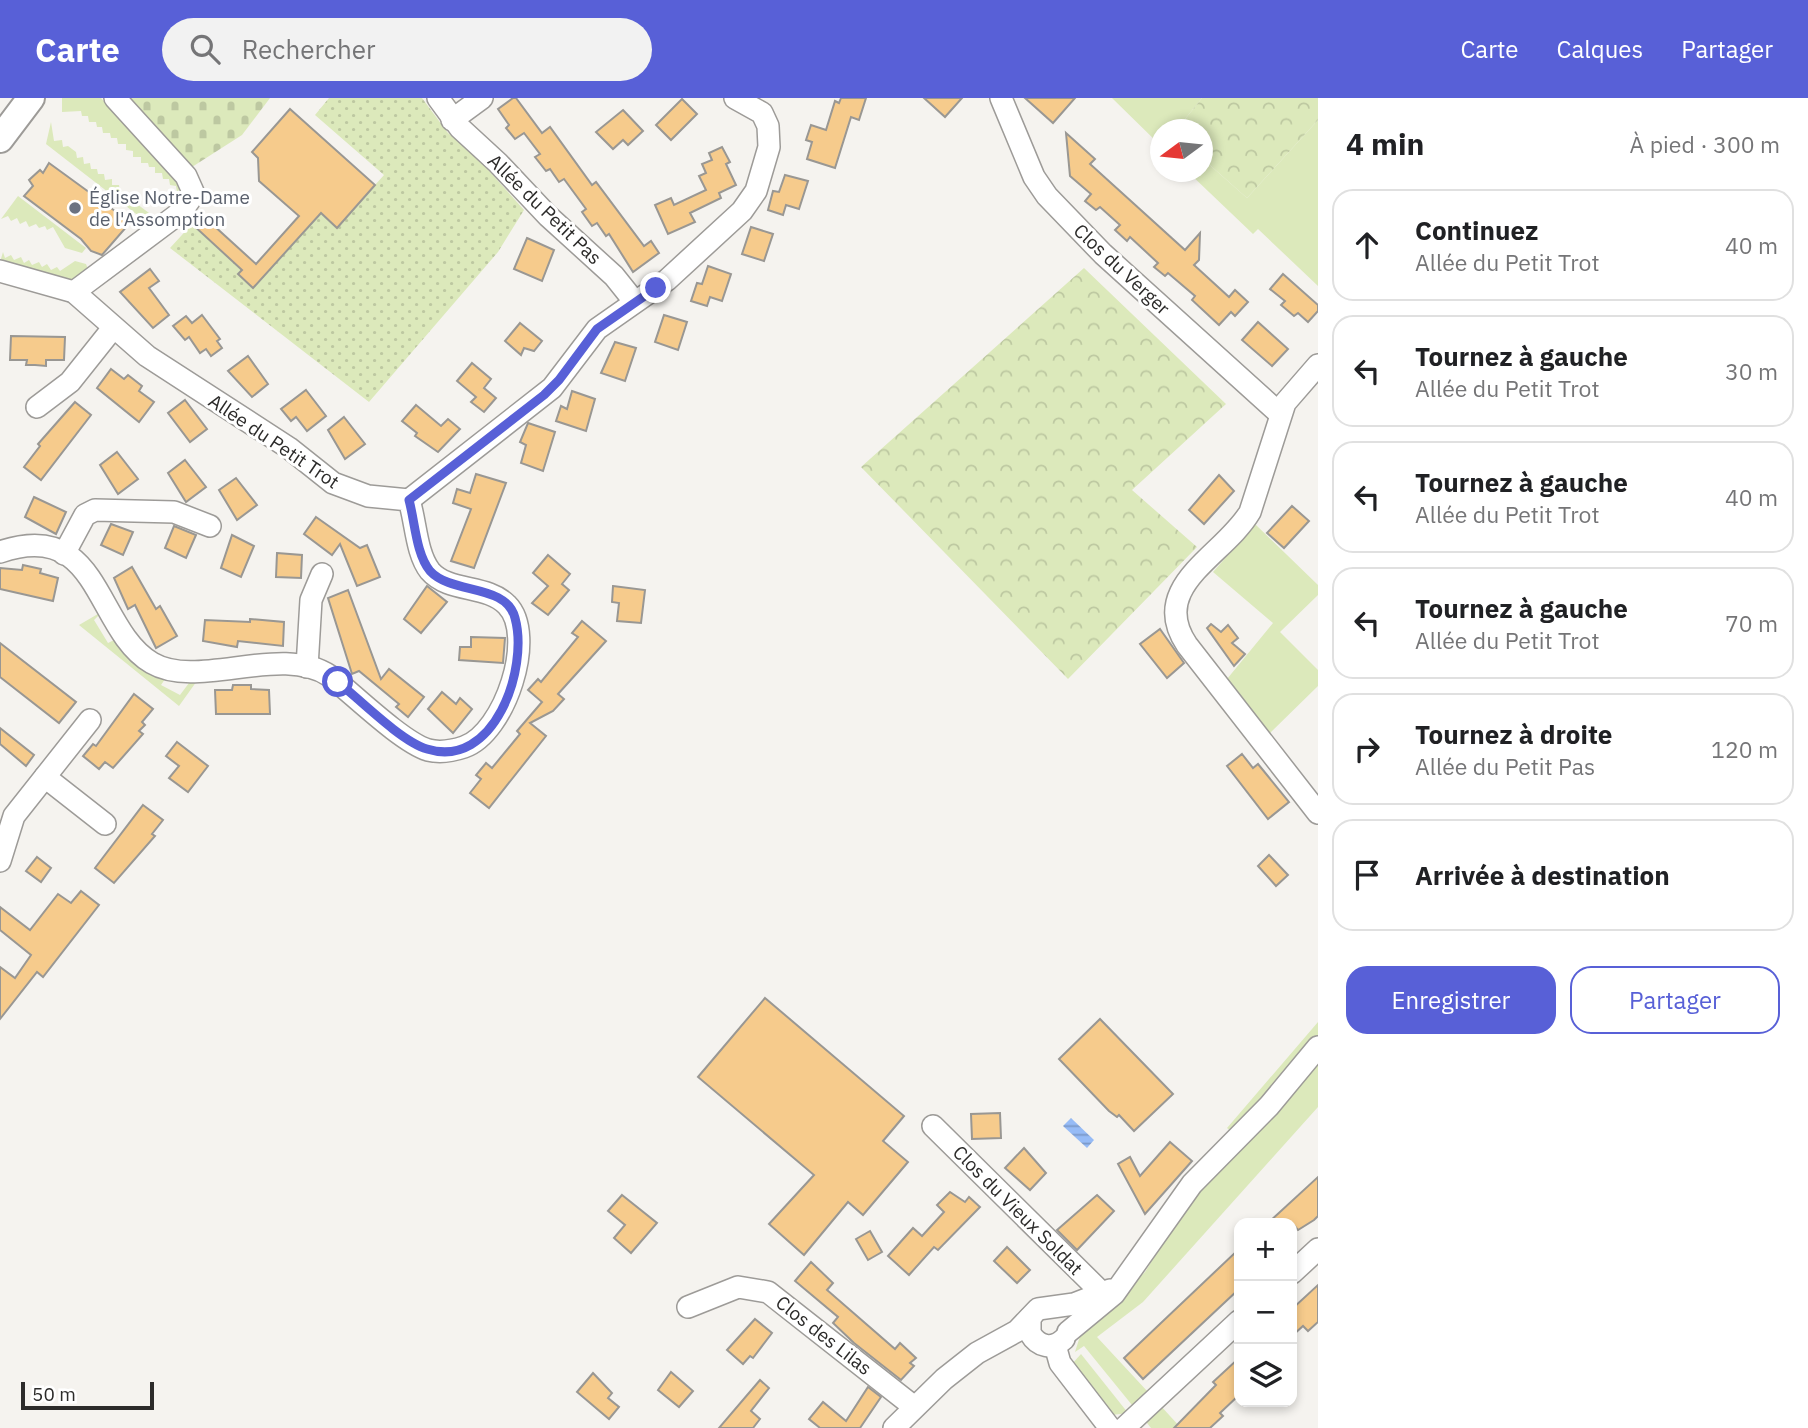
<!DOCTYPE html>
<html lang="fr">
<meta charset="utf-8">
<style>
body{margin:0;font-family:"IBM Plex Sans",sans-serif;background:#f2f2f2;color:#202124}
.controls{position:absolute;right:21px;bottom:21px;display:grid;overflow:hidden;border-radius:14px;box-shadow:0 4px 10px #0003}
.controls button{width:63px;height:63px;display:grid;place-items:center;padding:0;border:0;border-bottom:2px solid #e0e0e0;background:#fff;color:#202124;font:35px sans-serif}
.compass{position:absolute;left:1150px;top:21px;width:63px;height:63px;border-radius:50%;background:#fff;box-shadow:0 4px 10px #0003;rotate:255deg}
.scale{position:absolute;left:21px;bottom:18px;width:133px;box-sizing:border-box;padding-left:7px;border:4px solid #2c2b2a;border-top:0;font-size:19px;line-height:24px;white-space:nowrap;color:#2c2b2a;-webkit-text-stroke:5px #fff;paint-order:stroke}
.stop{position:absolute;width:21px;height:21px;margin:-16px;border:5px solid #5860d7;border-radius:50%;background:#fff}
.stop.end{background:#5860d7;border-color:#fff;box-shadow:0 2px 7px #0008}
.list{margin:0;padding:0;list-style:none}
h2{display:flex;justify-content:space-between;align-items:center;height:91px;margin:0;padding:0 28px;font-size:30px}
h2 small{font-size:23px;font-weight:400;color:#757577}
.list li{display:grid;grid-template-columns:46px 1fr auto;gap:21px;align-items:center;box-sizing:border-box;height:112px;margin:0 14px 14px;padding:0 14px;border:2px solid #e0e0e0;border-radius:21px}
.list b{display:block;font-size:26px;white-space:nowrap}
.list p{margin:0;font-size:23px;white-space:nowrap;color:#757577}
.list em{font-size:23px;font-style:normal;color:#757577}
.actions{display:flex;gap:14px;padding:21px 28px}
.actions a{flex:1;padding:16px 0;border:2px solid #5860d7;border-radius:21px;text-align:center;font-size:24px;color:#5860d7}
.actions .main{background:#5860d7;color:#fff}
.icon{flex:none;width:38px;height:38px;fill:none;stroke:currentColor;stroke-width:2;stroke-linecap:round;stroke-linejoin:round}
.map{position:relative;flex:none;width:1318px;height:1330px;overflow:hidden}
header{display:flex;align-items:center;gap:42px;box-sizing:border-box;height:98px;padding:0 35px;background:#5860d7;color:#fff}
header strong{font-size:33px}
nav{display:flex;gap:38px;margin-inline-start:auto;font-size:24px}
.search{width:490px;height:63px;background:#f2f2f2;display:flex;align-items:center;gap:18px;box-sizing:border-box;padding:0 24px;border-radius:38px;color:#757577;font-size:26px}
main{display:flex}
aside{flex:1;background:#fff}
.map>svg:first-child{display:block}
.grass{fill:#dce9bb}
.forest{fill:url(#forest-crowns)}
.cemetery{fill:url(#cemetery-stones)}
.park{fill:url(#park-dots)}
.water{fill:url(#water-rules)}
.building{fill:#f6cb8c;stroke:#999793;stroke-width:2}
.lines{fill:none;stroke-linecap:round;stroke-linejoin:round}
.minor-casing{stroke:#9d9b98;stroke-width:24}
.tertiary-casing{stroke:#9d9b98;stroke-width:30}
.minor{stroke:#fff;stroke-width:21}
.tertiary{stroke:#fff;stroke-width:26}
.route{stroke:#5860d7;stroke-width:9}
.worship-dot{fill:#6b7280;stroke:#fff;stroke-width:2.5}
.labels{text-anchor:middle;stroke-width:6;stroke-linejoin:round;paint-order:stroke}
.worship-label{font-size:19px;fill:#5b616d;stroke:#fff;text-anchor:start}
.street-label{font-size:19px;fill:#2c2b2a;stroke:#fff}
</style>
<header>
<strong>Carte</strong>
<div class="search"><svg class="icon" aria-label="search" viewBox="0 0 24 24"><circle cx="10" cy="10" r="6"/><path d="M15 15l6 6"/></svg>Rechercher</div>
<nav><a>Carte</a><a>Calques</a><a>Partager</a></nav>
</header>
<main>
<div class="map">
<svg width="1318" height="1330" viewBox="0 0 1318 1330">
<defs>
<pattern id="forest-crowns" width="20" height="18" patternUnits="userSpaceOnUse" patternTransform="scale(1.75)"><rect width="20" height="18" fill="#dce9bb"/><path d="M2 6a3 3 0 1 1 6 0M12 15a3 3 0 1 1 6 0" fill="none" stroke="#bdc8a1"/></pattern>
<pattern id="cemetery-stones" width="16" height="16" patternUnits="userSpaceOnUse" patternTransform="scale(1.75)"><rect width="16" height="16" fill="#dce9bb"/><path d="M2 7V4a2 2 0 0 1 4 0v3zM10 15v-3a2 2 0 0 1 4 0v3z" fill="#bdc8a1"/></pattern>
<pattern id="park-dots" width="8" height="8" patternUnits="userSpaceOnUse" patternTransform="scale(1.75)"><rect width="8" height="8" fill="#dce9bb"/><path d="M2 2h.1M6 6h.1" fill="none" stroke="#bdc8a1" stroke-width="1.8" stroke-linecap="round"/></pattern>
<pattern id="water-rules" width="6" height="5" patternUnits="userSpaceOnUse" patternTransform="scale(1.75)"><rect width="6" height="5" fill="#96bbf6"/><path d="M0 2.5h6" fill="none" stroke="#7b98c7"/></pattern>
</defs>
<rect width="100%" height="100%" fill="#f5f3ef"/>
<g class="grass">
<polygon points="62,0 101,0 181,90 177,94 176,88 170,87 169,81 163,81 162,75 155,75 155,69 149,69 148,65 141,65 141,59 133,59 133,53 126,52 126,46 118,46 117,40 111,40 110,35 103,35 102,29 97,29 96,24 89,24 88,18 82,18 81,13 62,14"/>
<polygon points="1112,0 1202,0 1177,31 1160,32 1160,47"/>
<polygon points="1318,22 1318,188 1258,131 1253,136 1188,74 1202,74 1203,61 1247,100"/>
<polygon points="51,24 54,43 62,42 63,49 68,48 76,54 77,60 83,59 84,66 90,65 91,71 97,71 98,76 104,76 105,82 112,81 112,87 119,87 120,94 125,93 125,97 149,115 144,122 46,46"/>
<polygon points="18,98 86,150 82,155 65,150 53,129 47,132 45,128 39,130 36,126 29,129 26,123 20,126 17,120 11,123 8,118 1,121"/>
<polygon points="3,154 5,160 11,157 14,162 21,159 24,165 29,162 32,167 39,164 42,169 47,166 51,172 57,169 60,173 75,163 86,166 89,174 72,184 0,164"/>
<polygon points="1255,426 1318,487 1318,497 1280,534 1318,572 1318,588 1267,638 1227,581 1273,525 1213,474"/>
<polygon points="103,513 94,522 108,545 118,540 167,578 161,587 180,597 192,581 199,580 179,608 79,527"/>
<polygon points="1318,924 1318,1009 1143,1204 1097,1239 1148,1294 1132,1307 1084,1248 1075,1254 1081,1235 1145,1174 1185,1109 1242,1043 1227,1030"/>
<polygon points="1081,1256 1128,1315 1112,1317 1072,1266"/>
<polygon points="1159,1306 1181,1330 1151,1330 1143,1320"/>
</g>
<g class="forest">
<polygon points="1202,0 1318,0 1318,22 1247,100 1203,61 1202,32 1177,31"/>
<polygon points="1084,170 1226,306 1132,392 1197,449 1068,581 861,369"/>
</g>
<polygon class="cemetery" points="130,0 270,0 242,37 192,69"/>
<polygon class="park" points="329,0 422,0 448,35 475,57 524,112 498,154 369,304 170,150 192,126 242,172 238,176 253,190 321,115 337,129 384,77 315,17"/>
<polygon class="water" points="1071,1020 1094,1042 1087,1050 1063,1028"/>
<g class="building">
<polygon points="513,0 516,0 542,35 550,29 592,87 596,84 644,148 651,143 659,155 633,174 609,136 606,138 597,125 592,128 582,114 586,111 564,81 559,84 550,71 546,73 535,59 540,56 524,35 515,41 506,30 509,27 498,11"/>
<polygon points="841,0 866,0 859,22 851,19 835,70 807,61 812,44 806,42 811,27 826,32 835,3 839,5"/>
<polygon points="924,0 962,0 945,19"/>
<polygon points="1025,0 1075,0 1053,25"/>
<polygon points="682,1 697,16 671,42 656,27"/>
<polygon points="290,11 375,87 337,130 321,115 253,190 238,176 242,172 192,126 201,116 256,166 299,118 259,83 258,60 252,54"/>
<polygon points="623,12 643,33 628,47 623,42 613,51 596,34"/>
<polygon points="1066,35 1095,61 1090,66 1185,152 1200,135 1199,162 1194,167 1229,199 1235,192 1248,204 1235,218 1231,214 1219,227 1192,202 1195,198 1168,175 1165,178 1154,169 1158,165 1130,139 1127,143 1115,132 1120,127 1100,109 1096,112 1085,103 1091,96 1070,78"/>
<polygon points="722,49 730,64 726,66 736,87 719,95 721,100 690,115 695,124 668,136 655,107 671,100 674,107 706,92 699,78 706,75 702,66 712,62 709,55"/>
<polygon points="49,65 126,121 128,127 102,157 91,153 81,141 24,98 33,88 29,82 40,72 43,75"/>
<polygon points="785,77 808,83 799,111 786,107 783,117 768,112 773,93 779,94"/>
<polygon points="751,129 773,136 764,163 742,156"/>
<polygon points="527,140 554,152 542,183 514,171"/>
<polygon points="708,168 731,176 722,203 710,199 707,208 691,203 697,185 702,186"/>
<polygon points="150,171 159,183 149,190 169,217 153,230 120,194"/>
<polygon points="1283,176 1318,207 1318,213 1308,224 1298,215 1294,218 1281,207 1285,203 1270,191"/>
<polygon points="202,217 220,241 217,243 222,250 211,258 206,251 200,255 189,239 185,242 173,228 186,218 192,225"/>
<polygon points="664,217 687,224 678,252 655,244"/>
<polygon points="1258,224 1288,251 1272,268 1242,242"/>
<polygon points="520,225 542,243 534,253 524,250 521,257 505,243"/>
<polygon points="11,238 65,239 64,262 46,262 46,268 35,267 26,267 27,262 10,262"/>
<polygon points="615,244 636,250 625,283 601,275"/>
<polygon points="248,258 268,286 252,299 228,273"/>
<polygon points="472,265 491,281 484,290 496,300 484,314 471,304 476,299 457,283"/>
<polygon points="111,271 124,281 128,277 142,288 139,293 154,304 139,324 97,290"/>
<polygon points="306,292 326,318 307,333 296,319 291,323 281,311"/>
<polygon points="572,293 595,301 586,333 556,323 561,308 567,311"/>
<polygon points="185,302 207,331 190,344 168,315"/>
<polygon points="75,304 91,317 41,382 24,369 40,348 38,346"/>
<polygon points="416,307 441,328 448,321 460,331 438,354 415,338 417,335 402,323"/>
<polygon points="344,319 365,346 345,361 328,332"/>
<polygon points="528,325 555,334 543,373 521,365 526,347 520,344"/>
<polygon points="117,354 138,381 118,396 100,367"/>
<polygon points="185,362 206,389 186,404 168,375"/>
<polygon points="476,376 506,385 474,470 451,463 471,411 453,405 457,391 470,395"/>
<polygon points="1219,377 1234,393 1204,426 1189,412"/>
<polygon points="236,380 257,407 237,422 219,392"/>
<polygon points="34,399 66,414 56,436 25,419"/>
<polygon points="1292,408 1309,423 1284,450 1267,435"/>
<polygon points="316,419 360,450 367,447 380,479 357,488 340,446 332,457 304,436"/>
<polygon points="111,426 133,434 123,457 101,447"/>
<polygon points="174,428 196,437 186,460 165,450"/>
<polygon points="232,437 254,448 241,479 221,470"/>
<polygon points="277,455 302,457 301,480 276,479"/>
<polygon points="548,457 570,476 562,486 569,492 548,517 532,505 548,488 533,475"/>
<polygon points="23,467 41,471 40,475 58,480 53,503 0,491 0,470 22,472"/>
<polygon points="132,469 156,511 160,508 177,538 156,550 135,507 128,511 114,480"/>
<polygon points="427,488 447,504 421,535 404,521"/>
<polygon points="613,488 645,492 641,525 617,523 619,505 612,504"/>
<polygon points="348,492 381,581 389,571 424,599 408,619 396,609 399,606 359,573 352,576 328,500"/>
<polygon points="250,521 284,524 283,548 238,543 237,549 203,543 205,522 250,524"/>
<polygon points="582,523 606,543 558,596 564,601 553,613 530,625 546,638 489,710 470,695 481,681 476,677 486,665 492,670 520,636 517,633 542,604 528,592 538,581 541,584 578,539 572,535"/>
<polygon points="1211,526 1221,534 1228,527 1238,540 1232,545 1245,556 1234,568 1207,530"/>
<polygon points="1160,531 1184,565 1167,580 1140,546"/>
<polygon points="471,539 505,540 503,565 459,562 460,549 471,549"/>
<polygon points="0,545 76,604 59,625 0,579"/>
<polygon points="233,587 251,587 251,591 269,592 270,616 216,616 215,592 232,592"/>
<polygon points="442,594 456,606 460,600 472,611 453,635 428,611"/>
<polygon points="134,596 153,611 142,624 145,627 139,633 143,636 113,670 105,664 99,671 83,658 93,646 96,648"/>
<polygon points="0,630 34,657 26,668 0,646"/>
<polygon points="177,644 208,668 188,694 169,680 179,668 166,658"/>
<polygon points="1242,656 1253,670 1258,666 1289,704 1268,721 1227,668"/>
<polygon points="143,707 163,722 152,736 155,738 114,785 95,770"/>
<polygon points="1269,757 1288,777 1276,788 1258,768"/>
<polygon points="37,759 51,770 41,784 26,773"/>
<polygon points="81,793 99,807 43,879 37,874 0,921 0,869 15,880 31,857 0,832 0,809 30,832 58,796 71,805"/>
<polygon points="765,900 904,1018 883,1043 908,1064 863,1117 848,1104 804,1157 769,1126 814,1077 698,979"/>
<polygon points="1100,921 1173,996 1134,1033 1119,1017 1117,1019 1109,1013 1059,961"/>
<polygon points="1000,1015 1001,1040 972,1041 971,1016"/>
<polygon points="1170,1044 1192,1063 1145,1116 1118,1066 1130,1059 1140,1078"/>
<polygon points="1024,1050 1046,1075 1030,1092 1005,1070"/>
<polygon points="1318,1079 1318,1118 1314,1122 1298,1132 1292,1125 1268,1125"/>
<polygon points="950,1094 965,1104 969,1099 980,1109 938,1152 934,1149 909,1177 888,1158 913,1130 922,1138 944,1114 937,1107"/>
<polygon points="622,1097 657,1125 631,1155 614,1140 625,1127 608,1113"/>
<polygon points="1097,1097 1114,1113 1077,1152 1057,1132"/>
<polygon points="870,1133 882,1154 868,1162 856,1141"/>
<polygon points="1007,1149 1030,1172 1017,1185 994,1163"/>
<polygon points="1239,1151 1239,1191 1143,1281 1124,1260"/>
<polygon points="811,1164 833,1185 827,1192 895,1251 900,1245 916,1260 910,1265 914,1268 901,1282 854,1245 833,1225 838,1219 795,1183"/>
<polygon points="1318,1187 1318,1224 1308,1233 1303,1228 1292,1238 1292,1211"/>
<polygon points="755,1221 772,1235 753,1260 750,1258 743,1266 727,1252"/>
<polygon points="1239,1260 1239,1297 1220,1315 1223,1318 1210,1330 1174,1330 1216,1287 1213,1284"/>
<polygon points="671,1274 693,1293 679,1309 658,1292"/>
<polygon points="593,1275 612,1295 608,1300 619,1309 609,1321 577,1294"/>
<polygon points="760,1282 769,1290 751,1313 760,1321 753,1330 719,1330"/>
<polygon points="868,1289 881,1299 860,1330 820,1330 809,1321 823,1304 846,1323"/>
</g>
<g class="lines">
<defs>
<g id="minor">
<polyline points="438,0 460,30 498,65 548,118 614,178 634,203"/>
<polyline points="1001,0 1034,79 1047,98 1103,156 1280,316"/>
<polyline points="452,22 482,0"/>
<path d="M0,173L74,194L147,258L289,350L333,385L368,398L409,402C416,424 416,455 430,473C449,495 487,486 507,507C537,537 505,635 464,649C452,653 440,655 428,652C402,644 354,597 330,578C281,545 198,592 152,565C94,531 101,419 0,454"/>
<polyline points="74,194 181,114 194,96 186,78 115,0"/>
<path d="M1318,267L1285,305L1250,414C1224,458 1147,488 1187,547L1318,715"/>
<polyline points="37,309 70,284 113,230"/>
<polyline points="409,402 552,290 597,231 667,182 742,113 756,93 769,49 768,28 762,15 735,0"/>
<polyline points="64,456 85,417 95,412 174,414 210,428"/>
<polyline points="307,569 311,502 322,476"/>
<polyline points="45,679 105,726"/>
<polyline points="0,763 14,718 90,622"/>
<polyline points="933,1028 1103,1196"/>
<polyline points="1292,1175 1318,1151"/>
<polyline points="688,1209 738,1189 768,1194 913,1308"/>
<path d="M1030,1220V1235C1038,1249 1052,1252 1064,1241"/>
<polyline points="1068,1234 1114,1196 1192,1086 1269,1008 1318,949"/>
<polyline points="1055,1247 1060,1265 1110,1330"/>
<polyline points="894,1330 944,1281 977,1255 1017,1233 1038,1211 1074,1206 1110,1192"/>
<polyline points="1124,1330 1239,1223"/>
</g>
<polyline id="tertiary" points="0,41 31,0"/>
</defs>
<use href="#minor" class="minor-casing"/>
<use href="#tertiary" class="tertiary-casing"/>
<use href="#minor" class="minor"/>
<use href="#tertiary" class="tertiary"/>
</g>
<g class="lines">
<path class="route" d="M338,584C360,602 402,644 427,651C494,672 529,571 515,520C506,485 452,497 430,473C416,456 415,424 409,402L544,297L559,282L597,231L656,190"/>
</g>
<circle class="worship-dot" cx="75" cy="110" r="7"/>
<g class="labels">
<g class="worship-label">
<text x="89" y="106">Église Notre-Dame<tspan x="89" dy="22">de l'Assomption</tspan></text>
</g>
<g class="street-label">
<text transform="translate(545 111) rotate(44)" y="7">Allée du Petit Pas</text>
<text transform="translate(1122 171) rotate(43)" y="7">Clos du Verger</text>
<text transform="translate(274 343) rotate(34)" y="7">Allée du Petit Trot</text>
<text transform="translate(1018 1112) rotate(45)" y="7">Clos du Vieux Soldat</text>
<text transform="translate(824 1237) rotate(38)" y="7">Clos des Lilas</text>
</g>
</g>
</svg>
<div class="controls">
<button>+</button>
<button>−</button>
<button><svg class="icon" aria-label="layers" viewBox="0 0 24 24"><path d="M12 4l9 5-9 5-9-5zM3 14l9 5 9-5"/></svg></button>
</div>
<svg class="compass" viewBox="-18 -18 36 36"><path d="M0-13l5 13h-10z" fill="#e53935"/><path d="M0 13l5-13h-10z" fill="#757577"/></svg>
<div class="scale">50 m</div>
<div class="stop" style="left:338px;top:584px"></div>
<div class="stop end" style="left:656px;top:190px"></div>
</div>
<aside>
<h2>4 min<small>À pied · 300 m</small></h2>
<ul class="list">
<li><svg class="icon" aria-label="ahead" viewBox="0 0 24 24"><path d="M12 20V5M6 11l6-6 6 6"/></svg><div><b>Continuez</b><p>Allée du Petit Trot</p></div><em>40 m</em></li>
<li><svg class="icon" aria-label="left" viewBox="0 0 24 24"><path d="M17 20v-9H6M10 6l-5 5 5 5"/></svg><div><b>Tournez à gauche</b><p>Allée du Petit Trot</p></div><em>30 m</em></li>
<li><svg class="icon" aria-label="left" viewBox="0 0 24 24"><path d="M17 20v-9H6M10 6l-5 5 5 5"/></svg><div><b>Tournez à gauche</b><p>Allée du Petit Trot</p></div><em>40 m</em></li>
<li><svg class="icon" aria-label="left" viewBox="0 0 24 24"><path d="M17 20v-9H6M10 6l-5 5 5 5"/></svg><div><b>Tournez à gauche</b><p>Allée du Petit Trot</p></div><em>70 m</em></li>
<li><svg class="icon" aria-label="right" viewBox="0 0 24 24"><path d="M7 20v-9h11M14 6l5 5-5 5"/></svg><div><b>Tournez à droite</b><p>Allée du Petit Pas</p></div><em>120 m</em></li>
<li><svg class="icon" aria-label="arrive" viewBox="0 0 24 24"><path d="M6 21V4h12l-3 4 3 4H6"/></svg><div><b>Arrivée à destination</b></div></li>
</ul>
<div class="actions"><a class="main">Enregistrer</a><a>Partager</a></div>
</aside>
</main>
